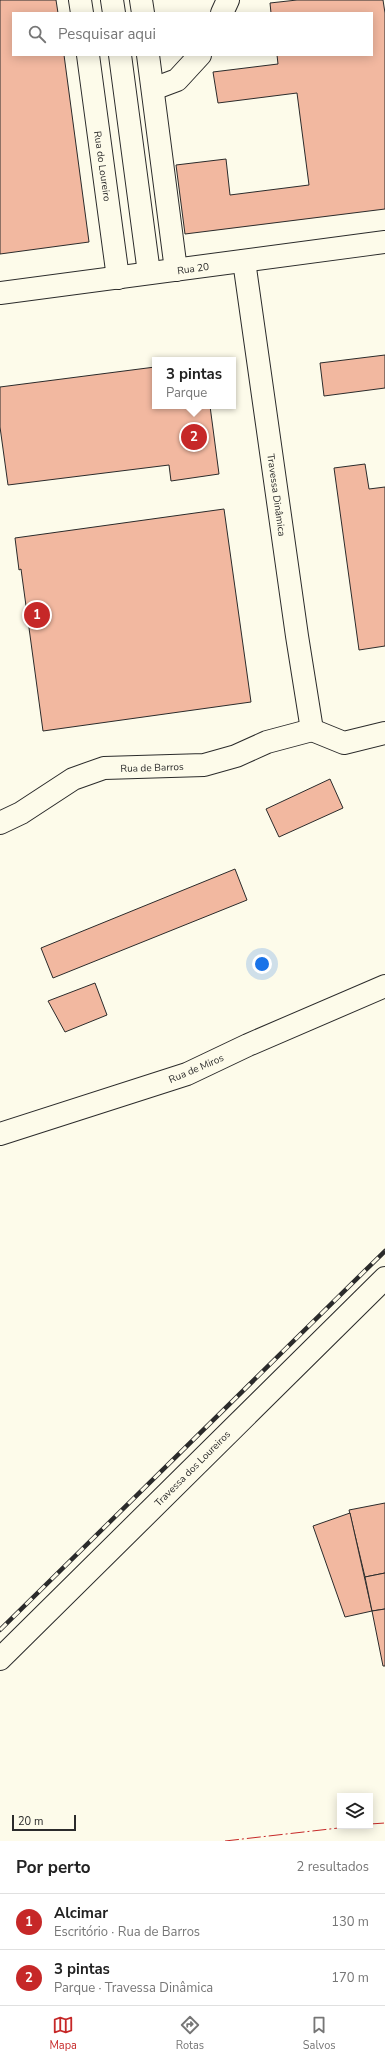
<!DOCTYPE html>
<html lang="pt">
<meta charset="utf-8">
<style>
body{margin:0;font-family:"Nunito Sans",sans-serif;background:#f6f6f6;color:#222}
.controls{position:absolute;right:12px;bottom:12px;display:grid;overflow:hidden;border-radius:0px;box-shadow:0 2px 10px #0003}
.controls button{width:36px;height:36px;display:grid;place-items:center;padding:0;border:0;border-bottom:1px solid #e0e0e0;background:#fff;color:#222;font:20px sans-serif}
.scale{position:absolute;left:12px;bottom:10px;width:64px;box-sizing:border-box;padding-left:4px;border:2px solid #2b2b2b;border-top:0;font-size:11px;line-height:14px;white-space:nowrap;color:#2b2b2b;-webkit-text-stroke:3px #fdfbea;paint-order:stroke}
.you{position:absolute;left:262px;top:964px;width:14px;height:14px;margin:-10px;border:3px solid #fff;border-radius:50%;background:#1a73e8;box-shadow:0 0 0 6px #1a73e833}
.badge{display:grid;place-items:center;width:26px;height:26px;border-radius:50%;background:#c62828;color:#fff;font-size:13px;font-weight:700}
.pin{position:absolute;translate:-50% -50%;border:2px solid #fff;box-shadow:0 1px 4px #0006}
.popup{position:absolute;left:152px;top:357px;width:84px;height:52px;box-sizing:border-box;display:grid;place-content:center;border-radius:0px;background:#fff;filter:drop-shadow(0 1px 3px #0005);font-size:13px;white-space:nowrap;color:#767676}
.popup b{font-size:15px;color:#222}
.popup::after{content:'';position:absolute;left:50%;top:100%;margin-left:-8px;border:8px solid transparent;border-top-color:#fff}
.list{margin:0;padding:0;list-style:none}
h2{display:flex;justify-content:space-between;align-items:center;height:52px;margin:0;padding:0 16px;font-size:17px}
h2 small{font-size:13px;font-weight:400;color:#767676}
.list li{display:grid;grid-template-columns:26px 1fr auto;gap:12px;align-items:center;box-sizing:border-box;height:56px;padding:0 16px;border-top:1px solid #e0e0e0}
.list b{display:block;font-size:15px;white-space:nowrap}
.list p{margin:0;font-size:13px;white-space:nowrap;color:#767676}
.list em{font-size:13px;font-style:normal;color:#767676}
.icon{flex:none;width:22px;height:22px;fill:none;stroke:currentColor;stroke-width:2;stroke-linecap:round;stroke-linejoin:round}
.map{position:relative;flex:none;width:385px;height:1841px;overflow:hidden}
.search{position:absolute;background:#fff;box-shadow:0 2px 10px #0003;left:12px;right:12px;top:12px;height:44px;display:flex;align-items:center;gap:10px;box-sizing:border-box;padding:0 14px;border-radius:0px;color:#767676;font-size:15px}
.sheet{height:164px;background:#fff}
nav{display:flex;justify-content:space-around;align-items:center;box-sizing:border-box;height:56px;border-top:1px solid #e0e0e0;background:#fff;font-size:11px;color:#767676}
nav a{display:grid;justify-items:center;gap:2px}
nav .on{color:#c62828}
.map>svg:first-child{display:block}
.building{fill:#f2b8a0;stroke:#2b2b2b}
.lines{fill:none;stroke-linecap:round;stroke-linejoin:round}
.minor-casing{stroke:#2b2b2b;stroke-width:24}
.major-casing{stroke:#2b2b2b;stroke-width:24}
.minor{stroke:#fdfbea;stroke-width:22}
.major{stroke:#fdfbea;stroke-width:22}
.rail-casing{stroke:#2b2b2b;stroke-width:4.5}
.rail{stroke:#fdfbea;stroke-width:3;stroke-dasharray:9;stroke-linecap:butt}
.power{stroke:#c62828;stroke-width:1;stroke-dasharray:14 3 2 3;stroke-linecap:butt}
.labels{text-anchor:middle;stroke-width:3;stroke-linejoin:round;paint-order:stroke}
.street-label{font-size:10px;fill:#2b2b2b;stroke:#fdfbea}
</style>
<div class="map">
<svg width="385" height="1841" viewBox="0 0 385 1841">
<rect width="100%" height="100%" fill="#fdfbea"/>
<g class="building">
<polygon points="0,0 56,0 58,13 13,13 13,55 64,55 89,242 0,254"/>
<polygon points="297,0 383,0 385,13 385,209 185,234 176,165 226,159 230,195 309,185 297,93 218,103 213,72 278,64 277,55 372,55 372,13 271,13 270,3"/>
<polygon points="385,355 385,388 324,396 320,363"/>
<polygon points="155,367 155,406 210,406 219,474 171,481 169,465 8,485 0,427 0,387"/>
<polygon points="365,464 369,489 385,487 385,646 359,650 334,468"/>
<polygon points="224,509 251,702 43,731 21,569 19,570 15,538"/>
<polygon points="330,779 343,808 279,837 266,809"/>
<polygon points="235,869 247,900 53,978 41,948"/>
<polygon points="95,983 107,1015 65,1032 48,1001"/>
<polygon points="385,1503 385,1573 365,1577 349,1510"/>
<polygon points="350,1513 372,1611 345,1617 313,1526"/>
<polygon points="385,1573 385,1609 372,1611 365,1577"/>
<polygon points="385,1609 385,1666 383,1666 372,1611"/>
</g>
<g class="lines">
<defs>
<g id="minor">
<polyline points="80,0 82,13"/>
<polyline points="112,0 114,13"/>
<polyline points="141,0 143,13"/>
<polyline points="222,13 228,0"/>
<polyline points="88,55 118,278"/>
<polyline points="120,55 149,273"/>
<polyline points="148,55 176,270"/>
<polyline points="153,89 177,80 200,55"/>
<polyline points="244,261 297,636 312,730"/>
<polyline points="312,730 344,743 385,733"/>
<polyline points="0,823 21,813 73,779 104,768 204,765 236,756 267,742 312,730"/>
<polyline points="0,1134 187,1074 248,1045 385,986"/>
<polyline points="0,1659 385,1278"/>
</g>
<polyline id="major" points="0,293 385,242"/>
</defs>
<use href="#minor" class="minor-casing"/>
<use href="#major" class="major-casing"/>
<use href="#minor" class="minor"/>
<use href="#major" class="major"/>
<defs>
<polyline id="rail" points="0,1630 385,1251"/>
</defs>
<use href="#rail" class="rail-casing"/>
<use href="#rail" class="rail"/>
<g class="power">
<polyline points="370,1824 385,1823"/>
<polyline points="225,1841 356,1826"/>
</g>
</g>
<g class="labels">
<g class="street-label">
<text transform="translate(103 166) rotate(82)" y="4">Rua do Loureiro</text>
<text transform="translate(193 268) rotate(-8)" y="4">Rua 20</text>
<text transform="translate(277 495) rotate(82)" y="4">Travessa Dinâmica</text>
<text transform="translate(152 767) rotate(-2)" y="4">Rua de Barros</text>
<text transform="translate(196 1068) rotate(-23)" y="4">Rua de Miros</text>
<text transform="translate(192 1468) rotate(-45)" y="4">Travessa dos Loureiros</text>
</g>
</g>
</svg>
<div class="controls">
<button><svg class="icon" aria-label="layers" viewBox="0 0 24 24"><path d="M12 4l9 5-9 5-9-5zM3 14l9 5 9-5"/></svg></button>
</div>
<div class="scale">20 m</div>
<div class="you"></div>
<div class="pin badge" style="left:37px;top:615px">1</div>
<div class="pin badge" style="left:194px;top:437px">2</div>
<div class="popup"><b>3 pintas</b>Parque</div>
<div class="search"><svg class="icon" aria-label="search" viewBox="0 0 24 24"><circle cx="10" cy="10" r="6"/><path d="M15 15l6 6"/></svg>Pesquisar aqui</div>
</div>
<section class="sheet">
<h2>Por perto<small>2 resultados</small></h2>
<ul class="list">
<li><span class="badge">1</span><div><b>Alcimar</b><p>Escritório · Rua de Barros</p></div><em>130 m</em></li>
<li><span class="badge">2</span><div><b>3 pintas</b><p>Parque · Travessa Dinâmica</p></div><em>170 m</em></li>
</ul>
</section>
<nav>
<a class="on"><svg class="icon" aria-label="map" viewBox="0 0 24 24"><path d="M3 6l6-2 6 2 6-2v14l-6 2-6-2-6 2zM9 4v14M15 6v14"/></svg>Mapa</a>
<a><svg class="icon" aria-label="directions" viewBox="0 0 24 24"><path d="M12 3l9 9-9 9-9-9zM9 14v-3h6M13 9l2 2-2 2"/></svg>Rotas</a>
<a><svg class="icon" aria-label="saved" viewBox="0 0 24 24"><path d="M7 4h10v16l-5-4-5 4z"/></svg>Salvos</a>
</nav>
